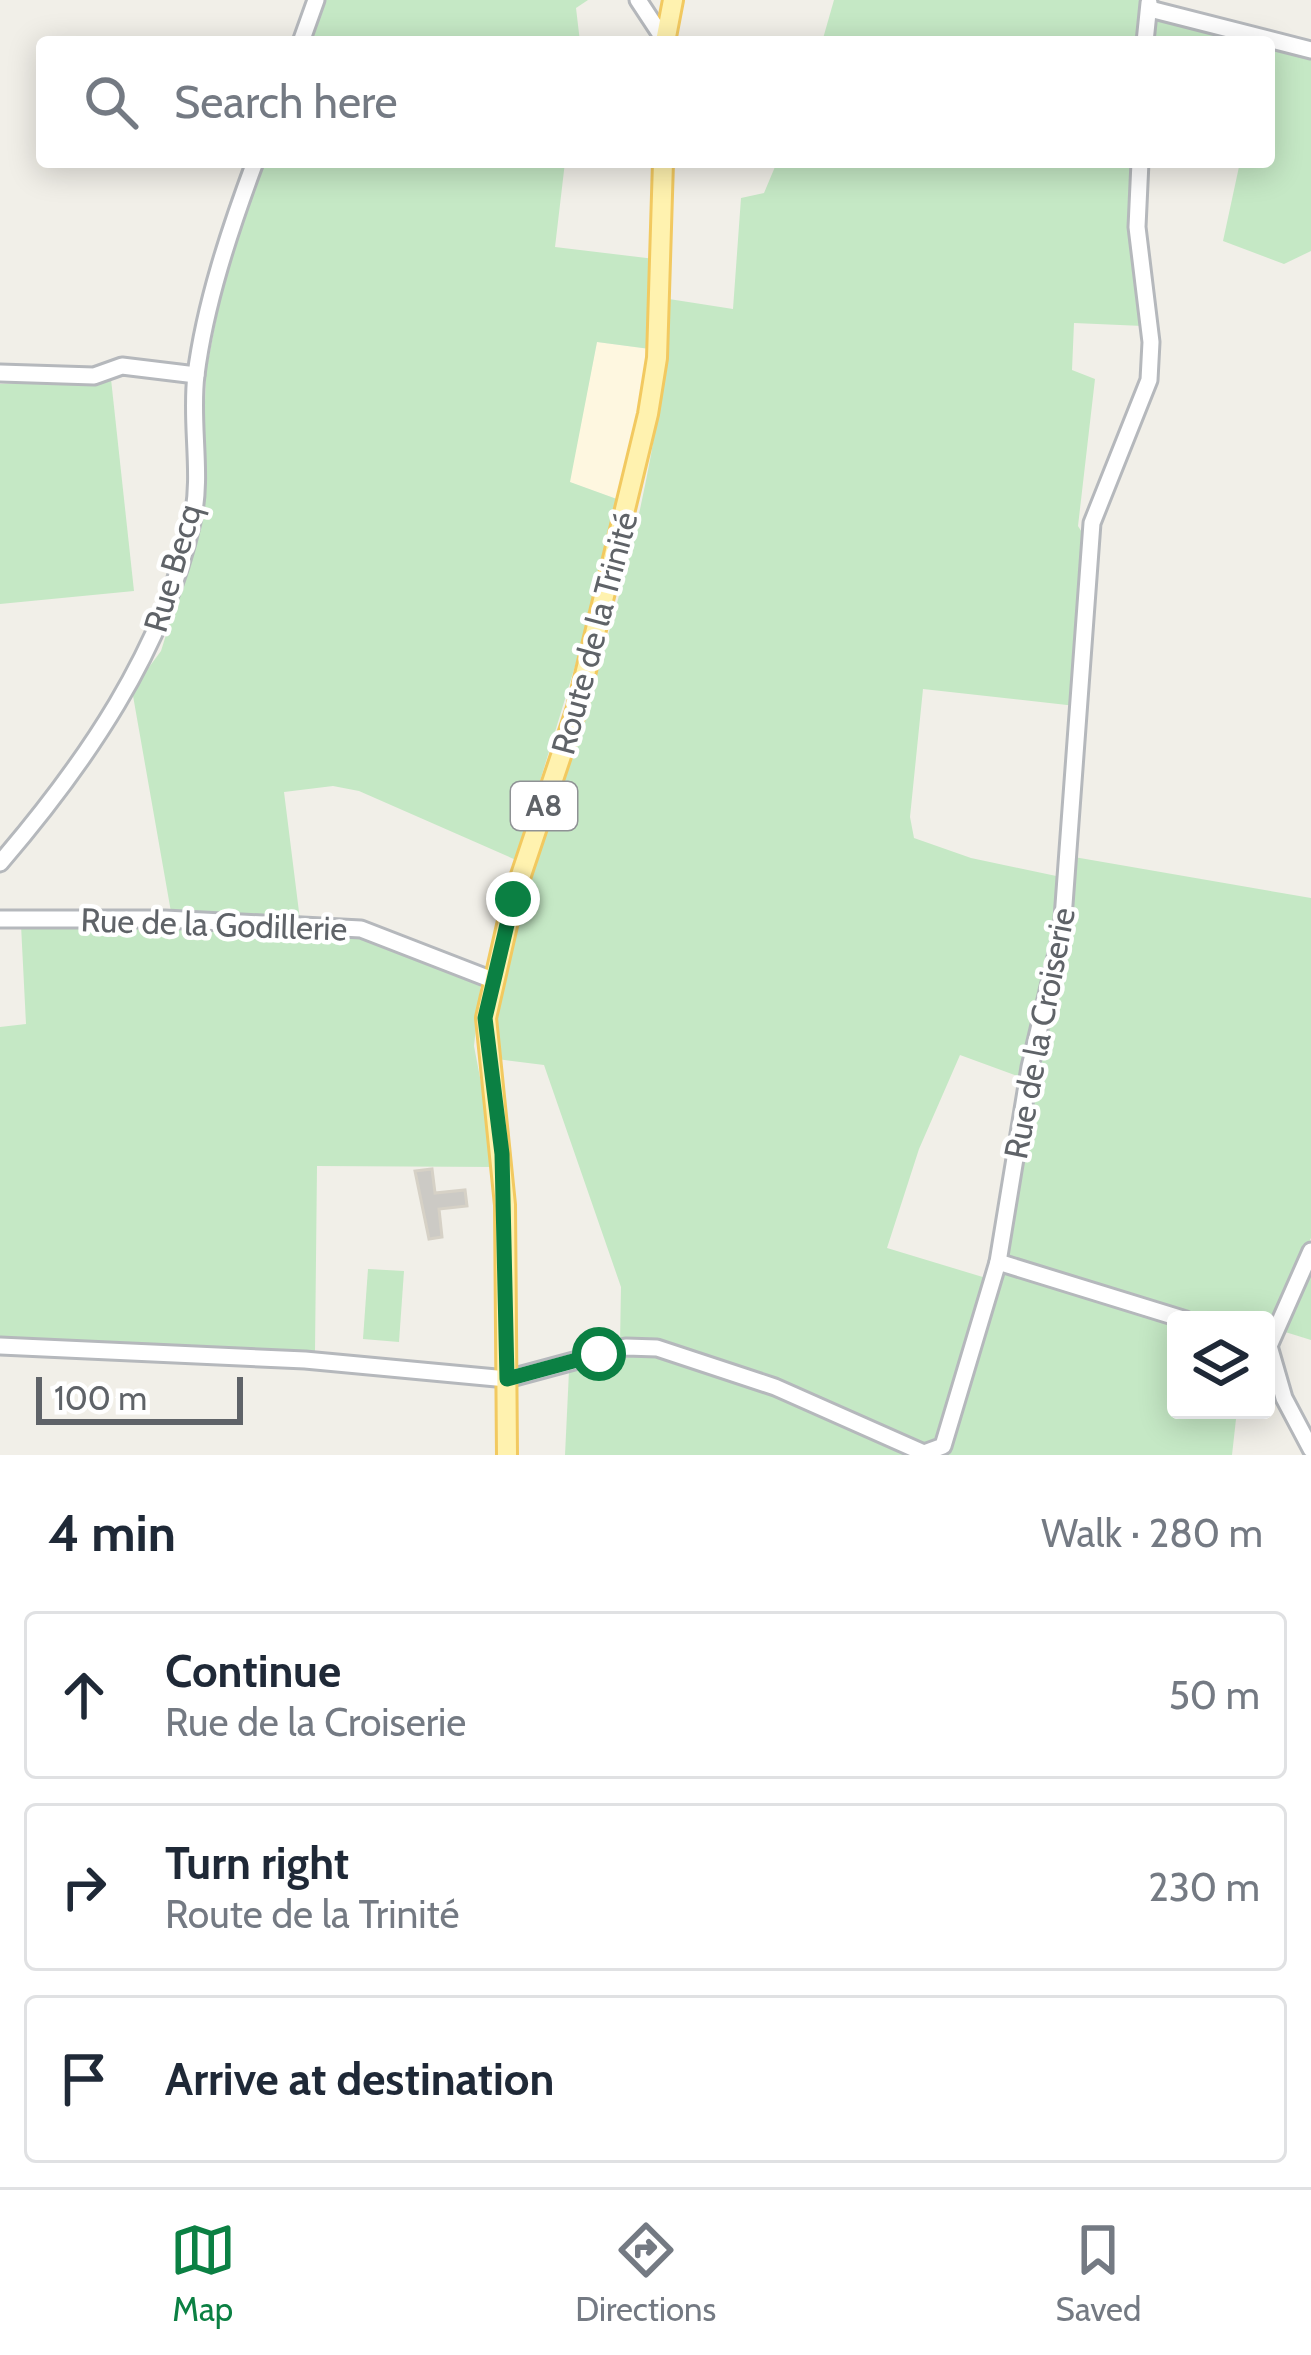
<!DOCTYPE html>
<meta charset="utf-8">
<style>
body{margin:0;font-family:Cabin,sans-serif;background:#f2f2f3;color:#1f2937}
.controls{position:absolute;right:36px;bottom:36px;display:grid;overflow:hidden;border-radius:12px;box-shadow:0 6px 30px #0003}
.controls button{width:108px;height:108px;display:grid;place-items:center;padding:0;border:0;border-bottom:3px solid #e0e1e3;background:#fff;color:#1f2937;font:60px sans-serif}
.scale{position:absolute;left:36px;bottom:30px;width:207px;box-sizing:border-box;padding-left:12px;border:6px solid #5f6368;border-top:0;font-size:33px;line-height:42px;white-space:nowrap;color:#5f6368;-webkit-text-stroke:9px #fff;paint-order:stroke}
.stop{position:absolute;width:36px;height:36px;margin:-27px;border:9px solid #0b8043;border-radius:50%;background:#fff}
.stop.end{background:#0b8043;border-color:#fff;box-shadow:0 3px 12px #0008}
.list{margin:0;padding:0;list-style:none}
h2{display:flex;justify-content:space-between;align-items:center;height:156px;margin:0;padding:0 48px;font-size:51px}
h2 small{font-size:39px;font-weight:400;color:#747a83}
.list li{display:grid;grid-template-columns:78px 1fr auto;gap:36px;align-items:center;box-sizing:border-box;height:168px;margin:0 24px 24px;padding:0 24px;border:3px solid #e0e1e3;border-radius:12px}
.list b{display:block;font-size:45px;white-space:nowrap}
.list p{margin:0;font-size:39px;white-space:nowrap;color:#747a83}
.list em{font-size:39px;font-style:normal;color:#747a83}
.icon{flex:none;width:66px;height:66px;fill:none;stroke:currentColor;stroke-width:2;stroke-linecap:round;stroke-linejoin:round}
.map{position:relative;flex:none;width:1311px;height:1455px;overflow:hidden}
.search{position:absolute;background:#fff;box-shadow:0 6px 30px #0003;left:36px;right:36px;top:36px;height:132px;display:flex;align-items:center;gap:30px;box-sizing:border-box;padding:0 42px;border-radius:12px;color:#747a83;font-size:45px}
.sheet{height:732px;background:#fff}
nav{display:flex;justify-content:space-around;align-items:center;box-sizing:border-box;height:168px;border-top:3px solid #e0e1e3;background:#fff;font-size:33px;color:#747a83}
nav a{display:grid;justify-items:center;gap:6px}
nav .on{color:#0b8043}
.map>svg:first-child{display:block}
.commercial{fill:#fef7e0}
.green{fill:#c5e8c5}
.building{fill:#cccac5;stroke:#d6d1c6;stroke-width:3}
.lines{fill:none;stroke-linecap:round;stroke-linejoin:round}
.minor-casing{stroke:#b5b8bc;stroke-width:21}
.major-casing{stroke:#f2c960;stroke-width:24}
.minor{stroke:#fff;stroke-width:15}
.major{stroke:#fff2af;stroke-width:18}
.route{stroke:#0b8043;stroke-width:15}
.labels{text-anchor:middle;stroke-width:9;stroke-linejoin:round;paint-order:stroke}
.shield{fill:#fff;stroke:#8f9295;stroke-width:3}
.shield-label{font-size:30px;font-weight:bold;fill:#5f6368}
.street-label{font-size:33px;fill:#5f6368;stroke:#fff}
</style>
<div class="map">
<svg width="1311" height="1455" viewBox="0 0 1311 1455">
<rect width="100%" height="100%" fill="#f1efe8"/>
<polygon class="commercial" points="597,342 650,349 625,502 569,482"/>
<g class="green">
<polygon points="322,0 588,0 576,8 580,42 306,42"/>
<polygon points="834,0 1142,0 1139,42 822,42"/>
<polygon points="1152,13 1263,42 1149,42"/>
<polygon points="1269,44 1311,55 1311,251 1284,264 1223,241 1240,162 1269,162"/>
<polygon points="262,162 565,162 555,247 655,259 650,349 597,342 570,482 625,502 516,860 359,791 333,786 284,792 300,920 171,912 132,690 161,651 201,522 206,372 223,284"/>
<path d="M777,162H1134L1127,231L1135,251L1143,326L1074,323L1072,370L1095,379L1078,526L1083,534L1076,706L923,689L910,817L914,838L971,858L1061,877L1058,931L1023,1078L960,1055L919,1149L887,1248L986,1278L937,1440L924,1443C829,1403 725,1345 620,1344L621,1287L544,1065L497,1059C491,947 545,836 579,731C622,597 664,439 669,299L733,309L741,198L764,193Z"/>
<polygon points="111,379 134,591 0,604 0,384"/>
<polygon points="1074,857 1311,898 1311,1238 1266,1334 1266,1320 1207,1320 1005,1258 1038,1060 1069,934"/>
<polygon points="21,925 174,925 357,935 481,981 474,1046 497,1167 317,1166 315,1352 0,1340 0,1027 26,1024"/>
<polygon points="368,1269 404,1271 399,1342 363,1339"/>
<polygon points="1311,1269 1311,1340 1282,1331"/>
<polygon points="1000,1270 1176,1324 1176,1410 1237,1410 1232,1455 945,1455"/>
<polygon points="644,1354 772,1392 906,1455 565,1455 569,1371"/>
</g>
<polygon class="building" points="432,1169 435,1193 465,1190 467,1206 439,1209 442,1237 429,1239 415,1171"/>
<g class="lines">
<defs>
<g id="minor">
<polyline points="638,0 665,41"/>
<polyline points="1150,9 1311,50"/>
<polyline points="301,42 316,0"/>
<polyline points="1145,42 1149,3"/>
<polyline points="0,373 94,376 122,366 196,375"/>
<path d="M0,863C85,764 163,651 192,522C203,475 190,423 196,375C205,304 230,229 255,162"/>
<polyline points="0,919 165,919 361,929 490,979"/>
<polyline points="998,1262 1186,1320"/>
<polyline points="0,1346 305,1360 507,1379 626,1347 657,1348 775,1387 924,1453 943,1446 998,1262 1030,1067 1062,932 1092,523 1149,380 1151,342 1137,227 1140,162"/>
<polyline points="1269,1346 1284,1398 1311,1449"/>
<polyline points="1269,1346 1311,1251"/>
</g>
<g id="major">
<polyline points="665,42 673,0"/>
<polyline points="507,1455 505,1205 486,1018 513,899 577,708 648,414 657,358 663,162"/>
</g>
</defs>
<use href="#minor" class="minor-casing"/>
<use href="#major" class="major-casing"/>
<use href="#minor" class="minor"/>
<use href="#major" class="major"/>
</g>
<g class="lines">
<polyline class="route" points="513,899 485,1018 502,1154 507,1379 599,1354"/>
</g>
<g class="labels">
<rect class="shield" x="511" y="782" width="66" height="48" rx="9"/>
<g class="shield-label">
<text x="544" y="816">A8</text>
</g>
<g class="street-label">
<text transform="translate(172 568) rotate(-74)" y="12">Rue Becq</text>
<text transform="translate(594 633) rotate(-75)" y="12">Route de la Trinité</text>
<text transform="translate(214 924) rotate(2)" y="12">Rue de la Godillerie</text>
<text transform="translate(1039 1033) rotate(-79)" y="12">Rue de la Croiserie</text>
</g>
</g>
</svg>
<div class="controls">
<button><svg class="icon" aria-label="layers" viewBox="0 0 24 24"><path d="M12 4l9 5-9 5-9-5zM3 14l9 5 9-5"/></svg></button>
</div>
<div class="scale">100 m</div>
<div class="stop" style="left:599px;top:1354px"></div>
<div class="stop end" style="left:513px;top:899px"></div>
<div class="search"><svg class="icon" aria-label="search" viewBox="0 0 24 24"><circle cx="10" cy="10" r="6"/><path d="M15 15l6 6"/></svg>Search here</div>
</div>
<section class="sheet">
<h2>4 min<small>Walk · 280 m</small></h2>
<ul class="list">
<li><svg class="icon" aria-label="ahead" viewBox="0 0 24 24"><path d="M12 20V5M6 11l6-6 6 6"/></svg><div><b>Continue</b><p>Rue de la Croiserie</p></div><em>50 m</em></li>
<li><svg class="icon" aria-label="right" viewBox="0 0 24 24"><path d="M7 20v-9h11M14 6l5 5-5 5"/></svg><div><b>Turn right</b><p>Route de la Trinité</p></div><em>230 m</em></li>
<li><svg class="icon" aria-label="arrive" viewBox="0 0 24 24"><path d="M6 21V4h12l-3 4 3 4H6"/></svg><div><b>Arrive at destination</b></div></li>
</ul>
</section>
<nav>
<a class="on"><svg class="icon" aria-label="map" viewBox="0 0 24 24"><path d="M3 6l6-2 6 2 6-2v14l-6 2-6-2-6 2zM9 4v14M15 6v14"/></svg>Map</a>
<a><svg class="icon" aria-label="directions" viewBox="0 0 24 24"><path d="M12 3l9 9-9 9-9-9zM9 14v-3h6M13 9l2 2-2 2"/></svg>Directions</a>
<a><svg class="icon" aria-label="saved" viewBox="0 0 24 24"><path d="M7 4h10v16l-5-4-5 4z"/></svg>Saved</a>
</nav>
